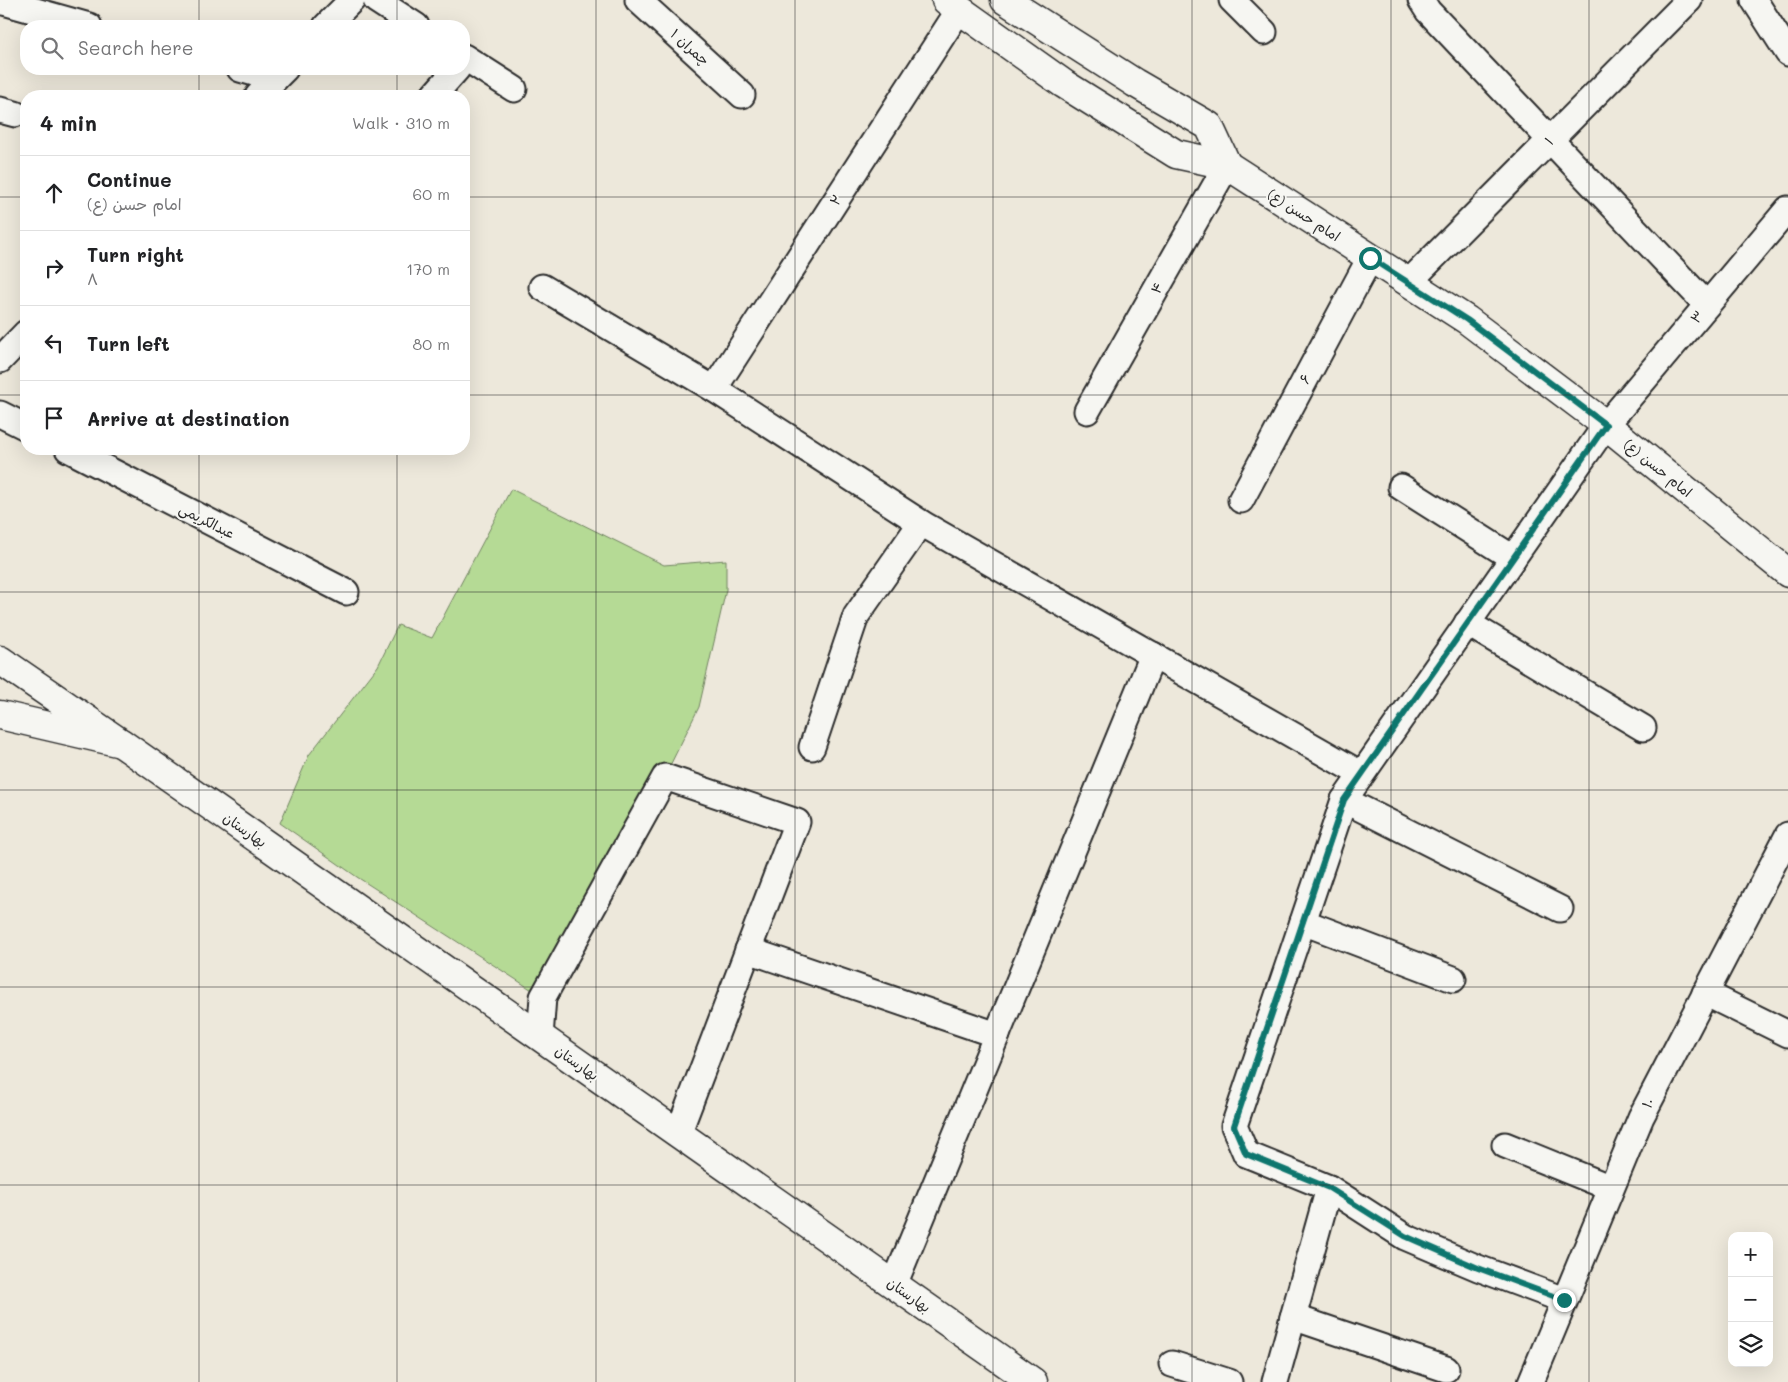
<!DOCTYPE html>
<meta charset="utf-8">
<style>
body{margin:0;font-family:Mali,"Playpen Sans Arabic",sans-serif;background:#f2f2f2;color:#202124}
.controls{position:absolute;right:15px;bottom:15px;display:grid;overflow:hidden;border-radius:10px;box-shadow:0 5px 20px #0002}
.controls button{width:45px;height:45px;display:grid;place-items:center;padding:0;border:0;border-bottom:1px solid #e0e0e0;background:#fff;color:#202124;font:25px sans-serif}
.stop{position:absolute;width:15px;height:15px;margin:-11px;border:4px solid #0f766e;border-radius:50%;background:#fff}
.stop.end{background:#0f766e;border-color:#fff;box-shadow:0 1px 5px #0008}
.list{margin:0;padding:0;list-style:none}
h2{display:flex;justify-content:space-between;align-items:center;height:65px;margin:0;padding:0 20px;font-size:21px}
h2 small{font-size:16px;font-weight:400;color:#757577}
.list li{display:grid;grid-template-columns:32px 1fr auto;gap:15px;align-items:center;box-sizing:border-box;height:75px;padding:0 20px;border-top:1px solid #e0e0e0}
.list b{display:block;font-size:19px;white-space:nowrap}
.list p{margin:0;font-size:16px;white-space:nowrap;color:#757577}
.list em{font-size:16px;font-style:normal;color:#757577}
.icon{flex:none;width:28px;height:28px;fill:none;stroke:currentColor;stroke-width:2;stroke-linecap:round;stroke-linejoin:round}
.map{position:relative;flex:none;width:1788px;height:1382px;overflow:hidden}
.search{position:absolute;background:#fff;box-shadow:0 5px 20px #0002;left:20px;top:20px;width:450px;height:55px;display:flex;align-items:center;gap:12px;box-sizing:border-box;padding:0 18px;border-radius:20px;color:#757577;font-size:19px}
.panel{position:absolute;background:#fff;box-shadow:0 5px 20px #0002;left:20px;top:90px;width:450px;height:365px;border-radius:20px}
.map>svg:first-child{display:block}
.green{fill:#b5da95;stroke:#708260}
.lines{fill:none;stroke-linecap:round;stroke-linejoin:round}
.street-casing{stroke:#2b2b2b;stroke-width:29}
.secondary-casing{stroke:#2b2b2b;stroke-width:31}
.street{stroke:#f6f6f2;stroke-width:25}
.secondary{stroke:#f6f6f2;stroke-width:28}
.route{stroke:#0f766e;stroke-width:6}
.grid{fill:none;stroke:#2b2b2b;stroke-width:1;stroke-opacity:0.55}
.labels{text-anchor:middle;stroke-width:4;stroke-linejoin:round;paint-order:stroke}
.street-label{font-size:14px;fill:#2b2b2b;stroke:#f6f6f2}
</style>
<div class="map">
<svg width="1788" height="1382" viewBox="0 0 1788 1382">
<rect width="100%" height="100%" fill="#ede8db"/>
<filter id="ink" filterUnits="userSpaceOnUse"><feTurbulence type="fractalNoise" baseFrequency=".02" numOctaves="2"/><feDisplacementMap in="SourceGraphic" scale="10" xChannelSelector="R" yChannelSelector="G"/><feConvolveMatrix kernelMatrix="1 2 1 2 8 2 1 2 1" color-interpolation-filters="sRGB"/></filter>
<g filter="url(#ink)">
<polygon class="green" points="511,489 664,565 726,560 726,590 699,707 645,816 543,997 357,877 280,823 309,755 378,666 398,625 432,638"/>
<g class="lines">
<defs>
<g id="street">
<polyline points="376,0 416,26"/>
<polyline points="638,0 742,95"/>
<polyline points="1232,0 1264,32"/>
<polyline points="1421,0 1428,11 1707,305"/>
<polyline points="1754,0 1788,53"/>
<polyline points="0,1 89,26"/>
<polyline points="326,26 352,0"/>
<polyline points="464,57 514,89"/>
<polyline points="240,69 275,79"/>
<polyline points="258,96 285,69"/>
<polyline points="433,96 457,69"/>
<polyline points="0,110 15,114"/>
<polyline points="1408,283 1689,0"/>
<polyline points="542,287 714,389 921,523 1361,774"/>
<polyline points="0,360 26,333"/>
<polyline points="714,389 959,10"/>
<polyline points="1087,411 1227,165"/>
<polyline points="0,414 26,427"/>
<polyline points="68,449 346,592"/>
<polyline points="1401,487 1513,558"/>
<polyline points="1241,500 1370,258"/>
<polyline points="1467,623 1643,728"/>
<polyline points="812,747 856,616 921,523"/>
<polyline points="1344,800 1560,909"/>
<polyline points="1303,922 1453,979"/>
<polyline points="748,950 997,1035"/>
<polyline points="1705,993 1788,1034"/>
<polyline points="540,1037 543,997 665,777 797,822 678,1134"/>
<polyline points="1505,1145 1611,1188"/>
<polyline points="894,1285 1153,655"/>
<polyline points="1564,1300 1478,1268 1405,1237 1329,1188 1246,1154 1234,1126 1344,800 1606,425 1788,209"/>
<polyline points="1293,1317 1446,1369"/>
<polyline points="1172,1364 1229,1382"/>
<polyline points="1275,1382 1329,1188"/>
<polyline points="1531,1382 1641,1117 1788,835"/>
</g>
<g id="secondary">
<polyline points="946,0 1064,84 1176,154 1227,165 1467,320 1606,425 1788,573"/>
<polyline points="1005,0 1135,83 1209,126 1227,165"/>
<polyline points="0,660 121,743 0,715"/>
<polyline points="121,743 1033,1382"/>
</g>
</defs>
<use href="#street" class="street-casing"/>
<use href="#secondary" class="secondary-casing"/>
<use href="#street" class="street"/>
<use href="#secondary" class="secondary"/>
</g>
</g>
<g class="lines" filter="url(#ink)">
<polyline class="route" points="1370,258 1467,320 1606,425 1344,800 1234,1126 1246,1154 1329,1188 1405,1236 1478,1268 1564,1300"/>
</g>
<path class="grid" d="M199,0V26M397,0V26M596,0V1382M795,0V1382M993,0V1382M1192,0V1382M1391,0V1382M1589,0V1382M199,69V96M397,69V96M0,197H26M464,197H1788M0,395H26M464,395H1788M199,449V1382M397,449V1382M0,592H1788M0,790H1788M0,987H1788M0,1185H1788"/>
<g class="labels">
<g class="street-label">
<text transform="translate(690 47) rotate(42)" y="5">چمران ۱</text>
<text transform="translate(1549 141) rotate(-45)" y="5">۱</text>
<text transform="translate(836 200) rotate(-57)" y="5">۲</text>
<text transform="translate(1304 215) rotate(33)" y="5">امام حسن (ع)</text>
<text transform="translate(1157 288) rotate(-60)" y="5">۴</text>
<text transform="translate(1697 317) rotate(-50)" y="5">۳</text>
<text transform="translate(1305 379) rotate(-62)" y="5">۶</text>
<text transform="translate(1658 468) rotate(39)" y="5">امام حسن (ع)</text>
<text transform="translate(207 521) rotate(27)" y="5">عبدالکریمی</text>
<text transform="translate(245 830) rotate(35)" y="5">بهارستان</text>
<text transform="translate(577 1063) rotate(35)" y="5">بهارستان</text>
<text transform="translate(1648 1103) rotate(-63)" y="5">۱۰</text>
<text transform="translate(909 1295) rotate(35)" y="5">بهارستان</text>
</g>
</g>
</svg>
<div class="controls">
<button>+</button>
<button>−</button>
<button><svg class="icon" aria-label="layers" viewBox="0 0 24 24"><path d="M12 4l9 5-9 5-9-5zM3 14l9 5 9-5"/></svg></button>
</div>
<div class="stop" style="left:1370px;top:258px"></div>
<div class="stop end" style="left:1564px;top:1300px"></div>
<div class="search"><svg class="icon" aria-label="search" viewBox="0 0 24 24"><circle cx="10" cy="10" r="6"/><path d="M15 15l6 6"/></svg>Search here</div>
<section class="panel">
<h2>4 min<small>Walk · 310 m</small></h2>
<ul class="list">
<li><svg class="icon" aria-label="ahead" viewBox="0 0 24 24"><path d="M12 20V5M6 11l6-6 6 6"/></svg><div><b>Continue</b><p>امام حسن (ع)</p></div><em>60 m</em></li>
<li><svg class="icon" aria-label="right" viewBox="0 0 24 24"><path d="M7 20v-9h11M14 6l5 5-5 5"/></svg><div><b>Turn right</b><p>۸</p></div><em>170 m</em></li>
<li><svg class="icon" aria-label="left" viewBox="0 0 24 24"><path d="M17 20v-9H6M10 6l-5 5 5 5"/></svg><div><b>Turn left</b></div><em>80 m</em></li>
<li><svg class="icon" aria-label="arrive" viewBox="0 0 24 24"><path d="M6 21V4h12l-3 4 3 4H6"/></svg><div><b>Arrive at destination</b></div></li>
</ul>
</section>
</div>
